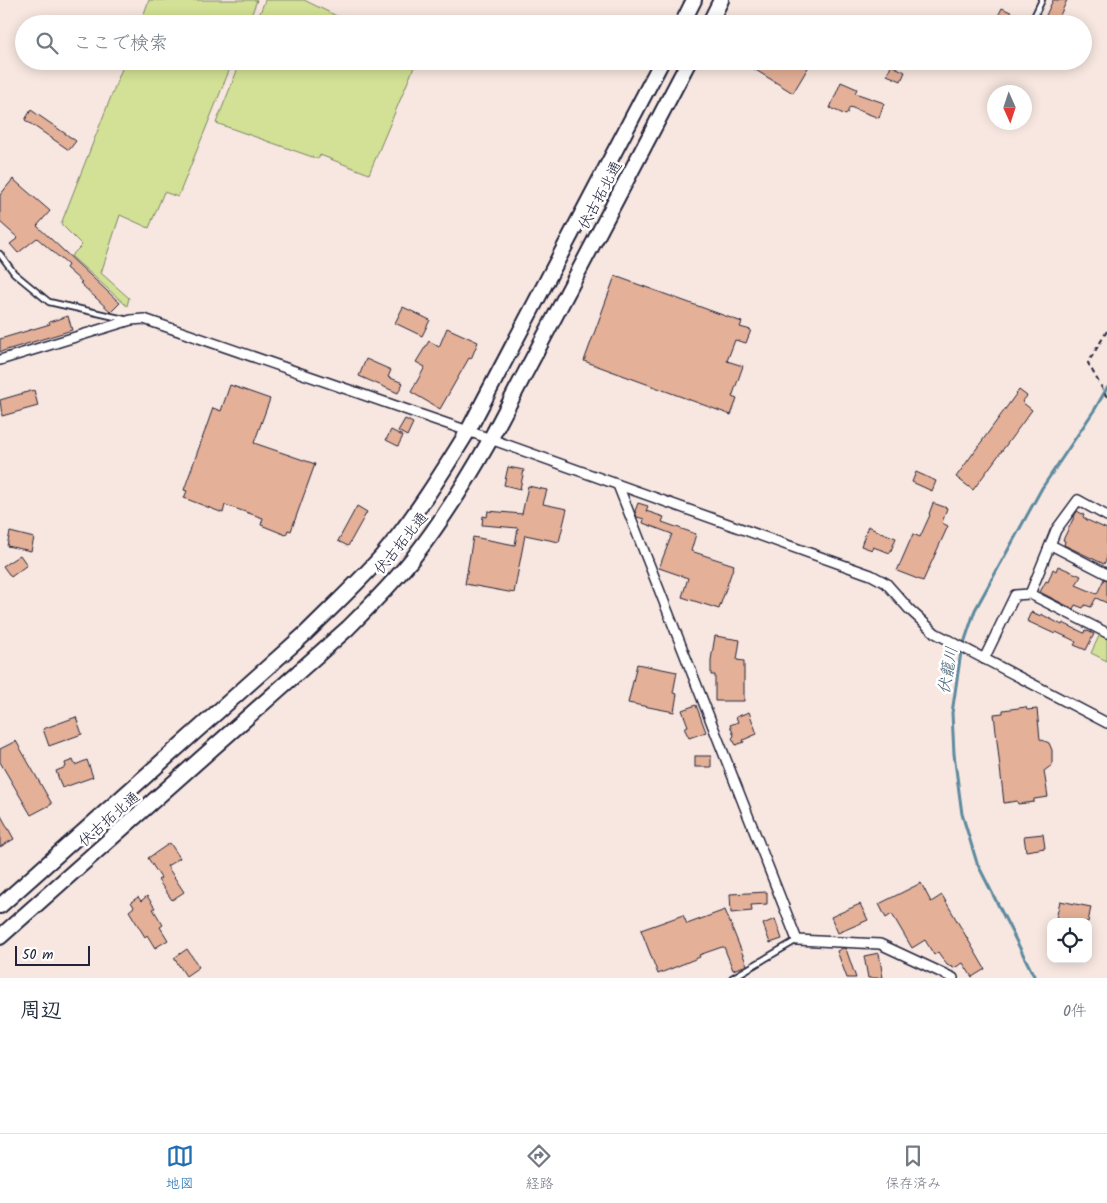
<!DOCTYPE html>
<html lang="ja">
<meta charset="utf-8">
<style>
body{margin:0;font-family:Kalam,"Klee One",sans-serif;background:#f2f2f3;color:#1f2937}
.controls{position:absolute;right:15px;bottom:15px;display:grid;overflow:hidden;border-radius:10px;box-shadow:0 2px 12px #0003}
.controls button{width:45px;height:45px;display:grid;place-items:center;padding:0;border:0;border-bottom:1px solid #e0e1e3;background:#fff;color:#1f2937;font:25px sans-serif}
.compass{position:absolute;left:987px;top:85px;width:45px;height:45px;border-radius:50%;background:#fff;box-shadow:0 2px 12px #0003;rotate:177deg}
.scale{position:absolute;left:15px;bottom:12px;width:75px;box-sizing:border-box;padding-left:5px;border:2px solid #22223b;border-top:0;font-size:14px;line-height:18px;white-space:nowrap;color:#22223b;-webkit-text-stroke:4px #fff;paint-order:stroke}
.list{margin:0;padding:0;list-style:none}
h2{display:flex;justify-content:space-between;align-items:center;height:65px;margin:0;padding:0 20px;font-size:21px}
h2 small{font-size:16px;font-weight:400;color:#747a83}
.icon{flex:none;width:28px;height:28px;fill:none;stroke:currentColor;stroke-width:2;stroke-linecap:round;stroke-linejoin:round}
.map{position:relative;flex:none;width:1107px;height:978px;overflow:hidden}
.search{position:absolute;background:#fff;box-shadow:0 2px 12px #0003;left:15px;right:15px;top:15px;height:55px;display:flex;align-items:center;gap:12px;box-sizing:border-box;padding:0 18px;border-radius:28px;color:#747a83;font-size:19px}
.sheet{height:155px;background:#fff}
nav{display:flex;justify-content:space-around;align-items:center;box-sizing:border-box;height:70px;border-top:1px solid #e0e1e3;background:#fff;font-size:14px;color:#747a83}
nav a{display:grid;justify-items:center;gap:2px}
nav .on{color:#1f6fb2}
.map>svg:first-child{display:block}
.green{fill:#d2e195;stroke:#7a8268}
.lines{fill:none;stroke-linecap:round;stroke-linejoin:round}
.stream{stroke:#5c8a9f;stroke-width:3}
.building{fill:#e4b097;stroke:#22223b}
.lane-casing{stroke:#22223b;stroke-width:8}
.street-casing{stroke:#22223b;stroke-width:12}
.primary-casing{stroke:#22223b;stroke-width:18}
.path{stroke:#22223b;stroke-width:2;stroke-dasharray:5 4;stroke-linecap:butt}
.lane{stroke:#fff;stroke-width:4.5}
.street{stroke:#fff;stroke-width:9}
.primary{stroke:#fff;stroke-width:14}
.labels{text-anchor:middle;stroke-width:5;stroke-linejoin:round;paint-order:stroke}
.street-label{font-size:15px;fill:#22223b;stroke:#fff}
.water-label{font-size:16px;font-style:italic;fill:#445f75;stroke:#fff}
</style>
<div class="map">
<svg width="1107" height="978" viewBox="0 0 1107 978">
<rect width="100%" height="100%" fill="#f7e7e0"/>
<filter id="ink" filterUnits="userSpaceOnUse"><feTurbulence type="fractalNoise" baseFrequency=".02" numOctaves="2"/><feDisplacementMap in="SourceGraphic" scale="10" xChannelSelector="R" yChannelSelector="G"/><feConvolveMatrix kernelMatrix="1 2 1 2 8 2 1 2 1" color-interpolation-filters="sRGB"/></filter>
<g filter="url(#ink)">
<g class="green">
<polygon points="149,0 257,0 248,24 140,24"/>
<polygon points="265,0 304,0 353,24 256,24"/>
<polygon points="125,61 233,61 178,197 164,192 149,228 120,215 101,273 129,298 127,306 71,256 82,245 61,224"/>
<polygon points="241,61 406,61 414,67 369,174 320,155 318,159 216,123"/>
<polygon points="1100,634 1107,638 1107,661 1091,653"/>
</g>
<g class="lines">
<polyline class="stream" points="1035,978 977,863 962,814 954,754 952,713 961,652 975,610 1042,488 1095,409 1107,388"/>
</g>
<g class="building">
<polygon points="1053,0 1067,0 1056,24 1042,24"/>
<polygon points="1002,8 1021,17 1018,24 1002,24 1003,21 997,18"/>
<polygon points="741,61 812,61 793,93"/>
<polygon points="891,65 905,72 901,81 887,75"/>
<polygon points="841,82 857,89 855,93 884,103 879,118 850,107 846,115 830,108"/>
<polygon points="31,110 76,141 69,150 25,120"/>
<polygon points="13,179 50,211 37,226 120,303 111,312 80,283 82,282 66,268 68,265 37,238 18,253 10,244 18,238 0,222 0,195"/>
<polygon points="615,276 742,322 740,327 751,330 746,343 735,340 727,361 743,366 732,397 737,399 731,415 584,361"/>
<polygon points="403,307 430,320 422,336 395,323"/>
<polygon points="68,316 72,330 0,352 0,339 50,324 49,322"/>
<polygon points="447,328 478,342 471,359 469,358 440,409 411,392 425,367 416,362 429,341 439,347"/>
<polygon points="366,359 391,370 388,377 403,383 398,393 359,376"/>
<polygon points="230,385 270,399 254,443 315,464 291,531 288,530 286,535 261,525 263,518 225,505 223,513 184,498 187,491 184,490 213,408 221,411"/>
<polygon points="34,390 38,406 2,416 0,400"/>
<polygon points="1019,390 1027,396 1022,402 1032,410 973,490 956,477"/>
<polygon points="405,419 413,423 407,436 398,431"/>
<polygon points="391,430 403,436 398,446 386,440"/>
<polygon points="508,467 524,470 520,489 504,485"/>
<polygon points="916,472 936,481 932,491 912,482"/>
<polygon points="528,486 547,490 543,504 567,509 559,542 525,535 514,593 465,584 473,537 515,545 518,528 482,525 483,516 487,517 488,511 522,514"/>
<polygon points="638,503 648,506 646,511 664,517 662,522 696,534 691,551 734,565 719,609 682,597 688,578 659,568 672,534 643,523 644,519 637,517 635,511"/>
<polygon points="933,503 947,508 942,523 948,526 923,581 897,571 913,534 920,537 930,515 929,514"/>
<polygon points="357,506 367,512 348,546 338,541"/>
<polygon points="1077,511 1084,515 1083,517 1087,520 1107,529 1107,558 1104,564 1064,545 1065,541 1063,540"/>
<polygon points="868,526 875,529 875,530 896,538 890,553 873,547 872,550 861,546"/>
<polygon points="10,532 34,538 31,551 7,546"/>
<polygon points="20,555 27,565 11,577 3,566"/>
<polygon points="1058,566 1081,576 1076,585 1097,594 1104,579 1107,580 1107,603 1096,598 1091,607 1085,605 1083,608 1075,605 1073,609 1040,592 1046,581 1048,582 1053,569 1056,571"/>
<polygon points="1031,612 1041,616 1041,614 1062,625 1063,623 1084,633 1085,630 1094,634 1086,650 1074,645 1076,642 1073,640 1056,632 1055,634 1027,621"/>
<polygon points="715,636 740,640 737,660 744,661 744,701 715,701 715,675 711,675 711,660"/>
<polygon points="637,664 677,672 673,693 677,694 674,712 628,703"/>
<polygon points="696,705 706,732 689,738 684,728 688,726 682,710"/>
<polygon points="1026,707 1027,710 1037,709 1040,739 1049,743 1052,750 1052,765 1044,771 1048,797 1034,799 1034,802 1018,804 1017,801 1004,803 994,714 1003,713 1003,710"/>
<polygon points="749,712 757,734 743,740 744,742 736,745 732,738 734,736 730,725 738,722 736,717"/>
<polygon points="76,717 82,734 49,746 43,729"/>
<polygon points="16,741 52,804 31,815 0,762 0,749"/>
<rect x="695" y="756" width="16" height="11"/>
<polygon points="73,760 75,765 87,760 93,777 62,788 56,771 66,767 65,763"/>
<polygon points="0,814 14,839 0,847"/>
<polygon points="1043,834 1045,848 1026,851 1024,836"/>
<polygon points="170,843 180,858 167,866 184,892 172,900 158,880 161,878 148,858"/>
<polygon points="921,883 931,902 942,895 985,969 972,977 963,963 954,968 947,965 938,952 934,955 925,940 912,948 892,914 886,918 879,904"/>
<polygon points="767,892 767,904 751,905 752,911 731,913 730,894"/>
<polygon points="147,896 155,908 153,909 163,925 160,927 168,940 155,948 147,935 145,937 129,911 134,907 131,902 138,897 141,901"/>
<polygon points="1060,901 1091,907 1088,922 1068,922 1056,919"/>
<polygon points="860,904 868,920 838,933 831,917"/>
<polygon points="725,910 747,965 733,970 724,947 722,947 699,955 700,957 658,974 641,930 683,915 687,924"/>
<polygon points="775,919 782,939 770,943 763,924"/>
<polygon points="843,948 846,949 856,978 847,978 837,951"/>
<polygon points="187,949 199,967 186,976 174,958"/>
<polygon points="879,953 883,978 868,978 864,956"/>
</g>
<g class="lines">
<defs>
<g id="lane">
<polyline points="1032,21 1042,0"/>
<polyline points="0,254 14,273 49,302 124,319"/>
<polyline points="732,978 797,940"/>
</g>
<g id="street">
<polyline points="0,360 131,320 144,319 468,431 871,575 886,583 909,609 935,633 1107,723"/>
<polyline points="618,485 797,940 880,944 953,978"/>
<polyline points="1051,545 1107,574"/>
<polyline points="1030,594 1107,633"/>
<polyline points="984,659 1015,595 1030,594 1056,530 1078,500 1107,516"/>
</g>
<g id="primary">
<polyline points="682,24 694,0"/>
<polyline points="709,24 721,0"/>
<path d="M0,906L306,633C331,608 357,584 381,557C414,518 441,475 468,431L662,61"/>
<path d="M0,937L348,628C370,606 393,583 413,558C442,521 467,481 490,440L689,61"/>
</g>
</defs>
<use href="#lane" class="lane-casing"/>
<use href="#street" class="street-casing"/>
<use href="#primary" class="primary-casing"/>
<polyline class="path" points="1107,331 1088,363 1107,397"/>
<use href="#lane" class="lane"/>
<use href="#street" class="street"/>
<use href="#primary" class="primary"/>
</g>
</g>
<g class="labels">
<g class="street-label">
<text transform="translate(600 195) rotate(-62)" y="5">伏古拓北通</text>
<text transform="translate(401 543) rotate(-51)" y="5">伏古拓北通</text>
<text transform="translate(109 819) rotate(-41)" y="5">伏古拓北通</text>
</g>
<g class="water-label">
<text transform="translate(947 670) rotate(-80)" y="6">伏籠川</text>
</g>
</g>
</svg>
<div class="controls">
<button><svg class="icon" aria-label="locate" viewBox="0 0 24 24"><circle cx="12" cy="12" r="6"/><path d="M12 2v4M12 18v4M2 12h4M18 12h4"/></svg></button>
</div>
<svg class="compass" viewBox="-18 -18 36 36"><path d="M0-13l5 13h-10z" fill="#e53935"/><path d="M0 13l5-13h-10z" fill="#747a83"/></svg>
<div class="scale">50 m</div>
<div class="search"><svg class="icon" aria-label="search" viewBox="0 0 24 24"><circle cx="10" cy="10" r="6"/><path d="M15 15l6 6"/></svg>ここで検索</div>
</div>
<section class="sheet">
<h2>周辺<small>0件</small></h2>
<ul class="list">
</ul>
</section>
<nav>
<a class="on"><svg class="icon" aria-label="map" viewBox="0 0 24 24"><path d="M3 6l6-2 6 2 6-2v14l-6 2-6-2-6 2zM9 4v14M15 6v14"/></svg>地図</a>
<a><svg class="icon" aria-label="directions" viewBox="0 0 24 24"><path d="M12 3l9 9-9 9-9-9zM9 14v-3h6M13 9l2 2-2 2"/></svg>経路</a>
<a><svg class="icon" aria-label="saved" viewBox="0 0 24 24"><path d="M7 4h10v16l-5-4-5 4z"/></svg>保存済み</a>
</nav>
